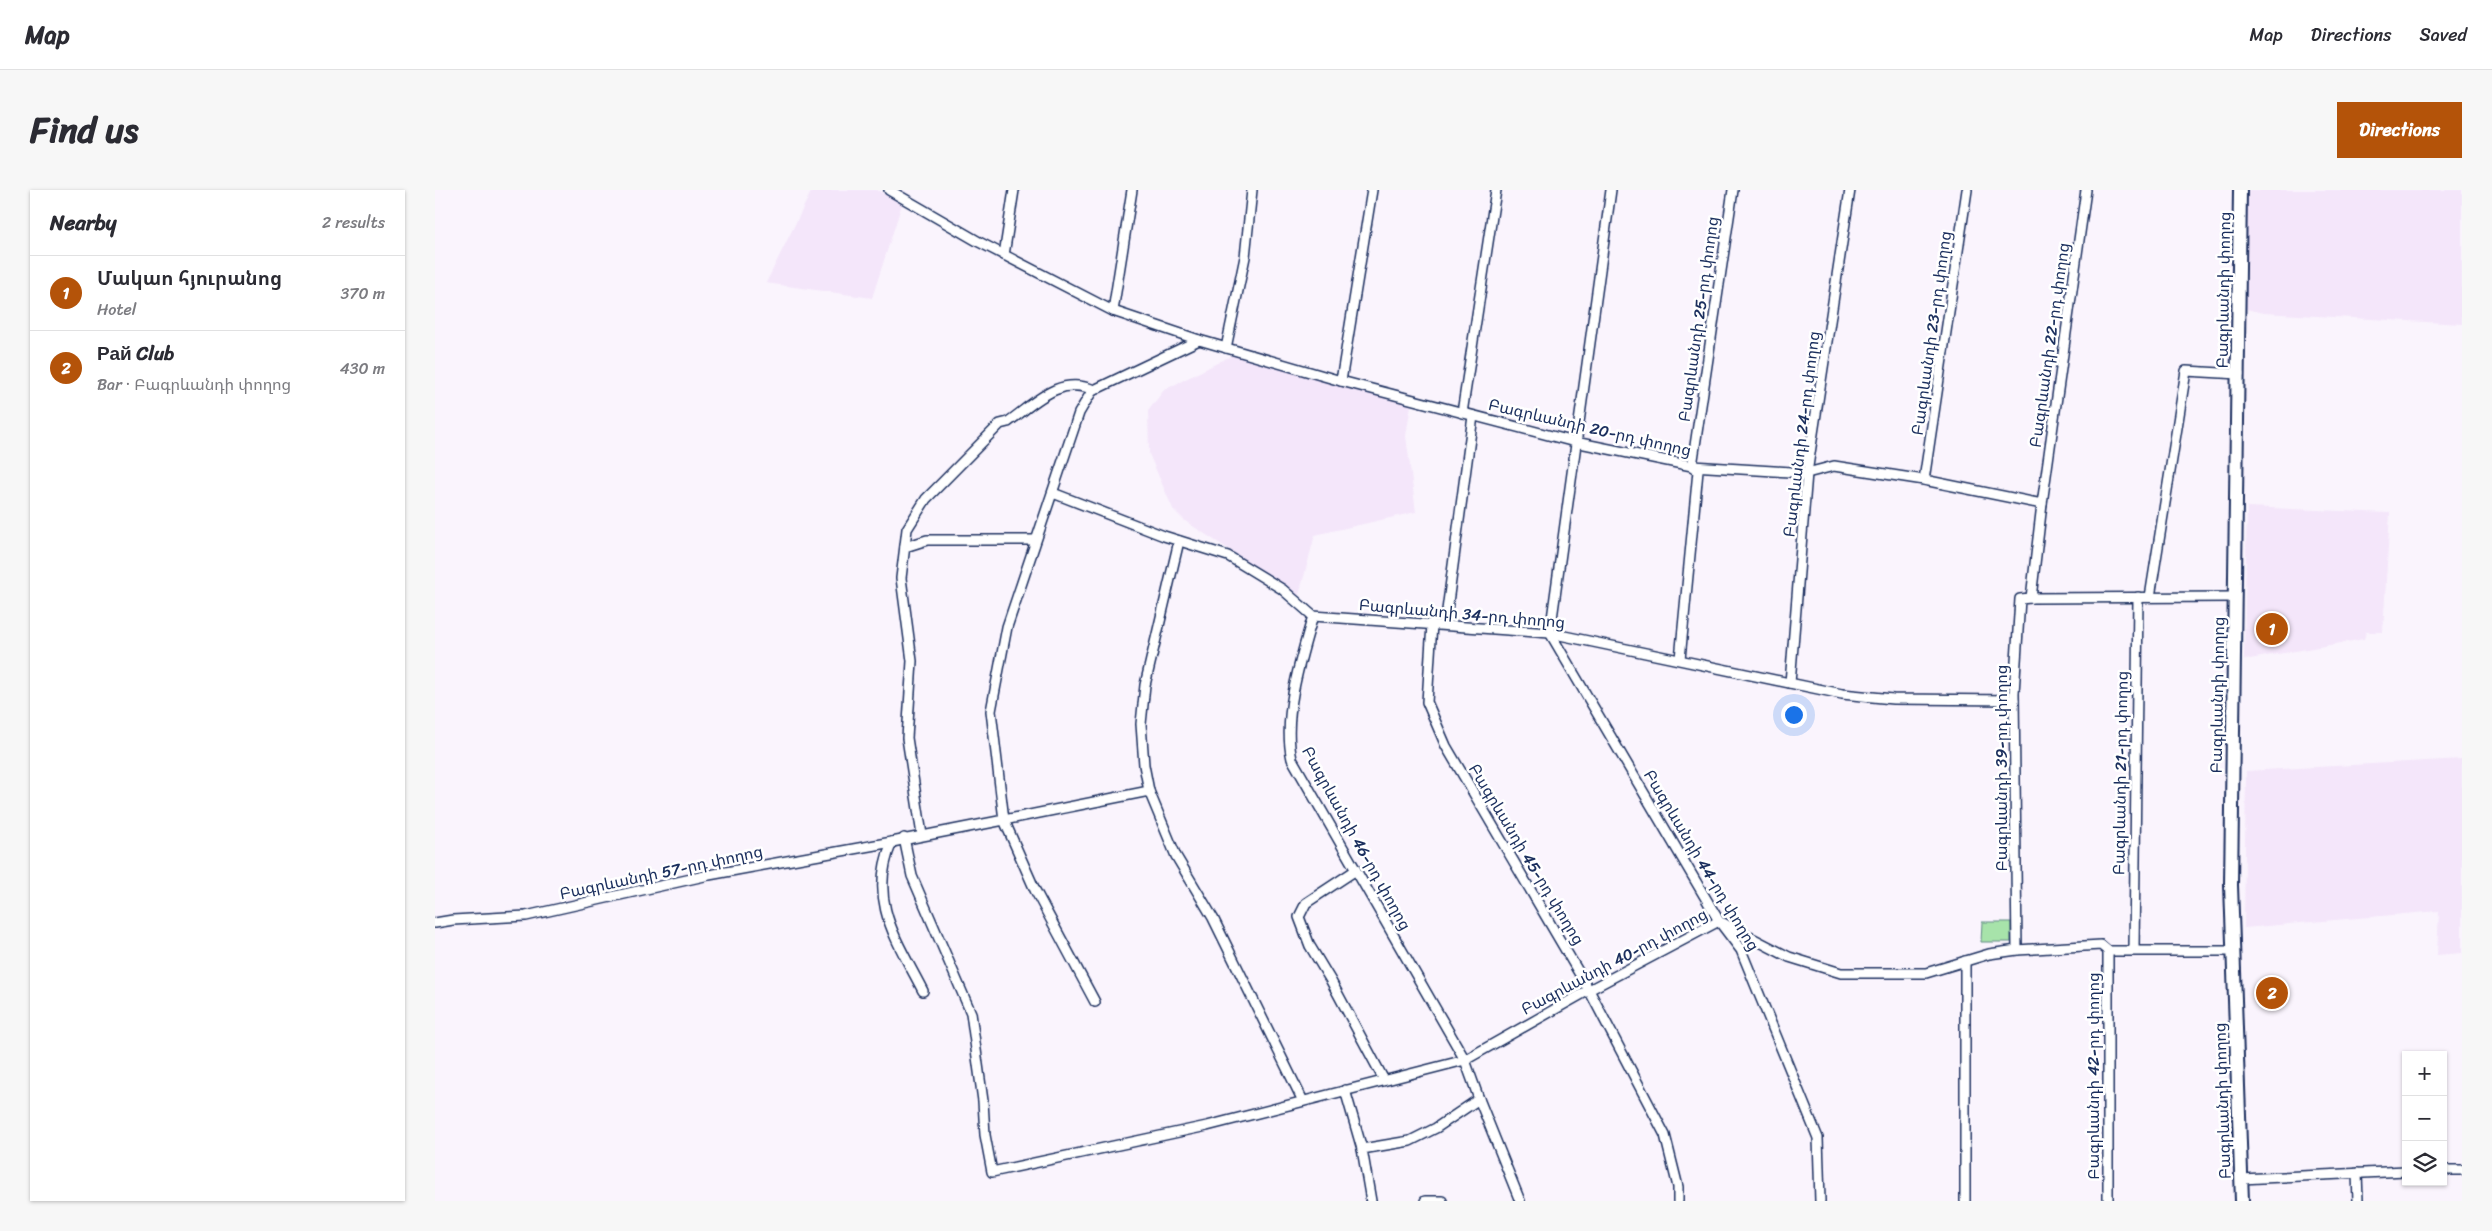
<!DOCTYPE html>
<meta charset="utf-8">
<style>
body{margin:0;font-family:Sriracha,"Noto Sans Armenian",sans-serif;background:#f7f7f7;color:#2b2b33}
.controls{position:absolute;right:15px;bottom:15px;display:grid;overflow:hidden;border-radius:0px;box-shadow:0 1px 4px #0004}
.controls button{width:45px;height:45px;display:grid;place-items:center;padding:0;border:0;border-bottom:1px solid #e1e1e2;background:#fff;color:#2b2b33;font:25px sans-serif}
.you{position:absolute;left:1358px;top:524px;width:18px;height:18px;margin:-12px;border:4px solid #fff;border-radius:50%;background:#1a73e8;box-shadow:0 0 0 8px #1a73e833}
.badge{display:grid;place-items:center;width:32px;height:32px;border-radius:50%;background:#b45309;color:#fff;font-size:16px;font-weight:700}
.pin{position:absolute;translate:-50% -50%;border:2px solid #fff;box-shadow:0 1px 5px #0006}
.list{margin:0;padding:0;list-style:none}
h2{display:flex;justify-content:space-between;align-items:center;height:65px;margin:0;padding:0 20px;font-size:21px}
h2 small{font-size:16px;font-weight:400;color:#7c7c81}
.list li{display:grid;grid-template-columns:32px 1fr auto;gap:15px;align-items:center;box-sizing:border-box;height:75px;padding:0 20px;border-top:1px solid #e1e1e2}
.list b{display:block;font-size:19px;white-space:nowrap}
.list p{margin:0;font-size:16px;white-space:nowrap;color:#7c7c81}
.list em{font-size:16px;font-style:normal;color:#7c7c81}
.icon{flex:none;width:28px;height:28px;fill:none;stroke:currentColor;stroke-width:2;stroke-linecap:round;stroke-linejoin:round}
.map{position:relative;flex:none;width:2027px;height:1011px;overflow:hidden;border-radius:0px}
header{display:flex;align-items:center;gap:30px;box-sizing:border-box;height:70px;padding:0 25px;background:#fff;border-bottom:1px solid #e1e1e2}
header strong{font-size:24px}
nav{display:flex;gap:28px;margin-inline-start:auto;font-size:18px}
.intro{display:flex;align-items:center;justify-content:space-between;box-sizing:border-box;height:120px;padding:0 30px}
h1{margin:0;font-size:35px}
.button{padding:12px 22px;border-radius:0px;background:#b45309;color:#fff;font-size:18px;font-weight:700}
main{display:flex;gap:30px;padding:0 30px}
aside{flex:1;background:#fff;border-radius:0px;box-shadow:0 1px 4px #0004}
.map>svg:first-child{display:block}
.built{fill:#f4e6fa}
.green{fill:#a7e3aa;stroke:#618984}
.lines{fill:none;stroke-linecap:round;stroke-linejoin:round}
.street-casing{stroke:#1b2f5e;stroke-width:12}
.secondary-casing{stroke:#1b2f5e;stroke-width:16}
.street{stroke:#fff;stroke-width:9}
.secondary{stroke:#fff;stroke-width:12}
.labels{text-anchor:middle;stroke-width:5;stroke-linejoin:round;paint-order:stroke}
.street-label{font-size:16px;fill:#1b2f5e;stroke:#fff}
</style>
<header>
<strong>Map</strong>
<nav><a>Map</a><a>Directions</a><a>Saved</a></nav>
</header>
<div class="intro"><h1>Find us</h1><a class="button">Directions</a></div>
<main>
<aside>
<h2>Nearby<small>2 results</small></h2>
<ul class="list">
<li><span class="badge">1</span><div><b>Մակաո հյուրանոց</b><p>Hotel</p></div><em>370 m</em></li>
<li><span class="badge">2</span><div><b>Рай Club</b><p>Bar · Բագրևանդի փողոց</p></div><em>430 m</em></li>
</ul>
</aside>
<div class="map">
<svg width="2027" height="1011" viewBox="0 0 2027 1011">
<rect width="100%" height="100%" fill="#faf4fd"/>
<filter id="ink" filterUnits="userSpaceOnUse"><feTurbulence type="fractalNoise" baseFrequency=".02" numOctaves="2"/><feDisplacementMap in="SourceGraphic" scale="10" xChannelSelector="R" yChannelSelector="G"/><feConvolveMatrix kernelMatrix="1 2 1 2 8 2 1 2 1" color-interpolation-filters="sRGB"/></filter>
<g filter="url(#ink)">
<g class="built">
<polygon points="377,0 442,0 467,14 437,108 331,93"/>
<polygon points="1811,0 2027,0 2027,134 1828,123 1811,119"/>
<polygon points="798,165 976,215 971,246 981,322 880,345 864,405 750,331 738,319 714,264 713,221 729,200"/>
<polygon points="1812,317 1955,323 1948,442 1931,442 1929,449 1809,470"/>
<polygon points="2027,569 2027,763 2002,765 2004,721 1809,738 1811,581"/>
</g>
<polygon class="green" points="1547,732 1576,732 1576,752 1546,752"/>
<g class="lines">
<defs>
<g id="street">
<polyline points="454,0 544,52 678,121 764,150 906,191 1140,252 1257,276 1372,283 1399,276 1489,290 1607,314 1596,408 1800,407"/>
<polyline points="1176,0 1115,443 1284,731 1306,760 1383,948 1385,1011"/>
<polyline points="569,65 579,0"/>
<polyline points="678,121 697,0"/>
<polyline points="791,158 810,67 817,0"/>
<polyline points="906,191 937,0"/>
<polyline points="1027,223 1061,0"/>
<polyline points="1489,290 1532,0"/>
<polyline points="618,303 729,346 793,366 847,399 878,426 1115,443 1407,504 1458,509 1579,510"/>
<polyline points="1607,314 1651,0"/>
<polyline points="744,351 710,495 706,534 709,575 714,601 741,666 778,728 868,911"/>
<polyline points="470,357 492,350 600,350"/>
<polyline points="1715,407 1751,181 1804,184"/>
<polyline points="997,434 992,512 1011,556 1154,800 1230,945 1243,997 1243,1011"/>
<polyline points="1010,435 1038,226"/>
<polyline points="1245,469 1263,281 1257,276 1298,0"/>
<polyline points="1355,493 1372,283 1415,0"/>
<path d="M487,645L472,548L477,471L466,388L472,339L491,309L565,234L573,232C600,213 624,185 659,200"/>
<path d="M469,648L477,686L536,823L548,911L550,945L557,982L772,936L1030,870L857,569C847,527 866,467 878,426"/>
<polyline points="921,680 871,713 864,727 875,756 896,791 949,890"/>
<polyline points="0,733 18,730 91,726 274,685 457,652"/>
<polyline points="1288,733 1354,767 1406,783 1491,783 1554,764 1582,760 1666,755 1673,761 1798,761"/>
<polyline points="1582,760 1579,503 1585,409 1596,408"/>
<polyline points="1699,760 1703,407"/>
<polyline points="1530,771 1530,1011"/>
<path d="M488,801C462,750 432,711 457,652L569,630L556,521L572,437L644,223L657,201L764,150"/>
<polyline points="660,812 600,700 569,630 714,601"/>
<polyline points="910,900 927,959"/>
<polyline points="1044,909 1085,1011"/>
<polyline points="2008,980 2027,980"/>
<polyline points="1922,983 1923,1011"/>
<polyline points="1806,989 1971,981"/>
<polyline points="936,1011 927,959 975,951 1001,938 1044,909 1030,870 1154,800 1284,731"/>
<polyline points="990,1011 1007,1011"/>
<polyline points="1673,1011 1673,761"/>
</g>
<polyline id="secondary" points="1805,0 1796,695 1807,1011"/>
</defs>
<use href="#street" class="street-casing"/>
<use href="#secondary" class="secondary-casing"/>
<use href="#street" class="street"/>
<use href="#secondary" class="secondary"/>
</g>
</g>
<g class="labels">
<g class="street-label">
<text transform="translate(1788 100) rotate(-89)" y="6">Բագրևանդի փողոց</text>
<text transform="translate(1263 129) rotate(-82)" y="6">Բագրևանդի 25-րդ փողոց</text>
<text transform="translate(1496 143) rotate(-82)" y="6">Բագրևանդի 23-րդ փողոց</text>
<text transform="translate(1614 155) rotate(-82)" y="6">Բագրևանդի 22-րդ փողոց</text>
<text transform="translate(1155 237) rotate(13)" y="6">Բագրևանդի 20-րդ փողոց</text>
<text transform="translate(1366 244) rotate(-83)" y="6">Բագրևանդի 24-րդ փողոց</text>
<text transform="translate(1027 423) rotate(5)" y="6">Բագրևանդի 34-րդ փողոց</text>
<text transform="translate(1782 505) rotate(-89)" y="6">Բագրևանդի փողոց</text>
<text transform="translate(1566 578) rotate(-90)" y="6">Բագրևանդի 39-րդ փողոց</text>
<text transform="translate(1685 583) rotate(-89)" y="6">Բագրևանդի 21-րդ փողոց</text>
<text transform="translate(922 648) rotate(61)" y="6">Բագրևանդի 46-րդ փողոց</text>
<text transform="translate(1092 664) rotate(59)" y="6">Բագրևանդի 45-րդ փողոց</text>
<text transform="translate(1267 670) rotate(59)" y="6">Բագրևանդի 44-րդ փողոց</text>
<text transform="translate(226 682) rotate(-12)" y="6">Բագրևանդի 57-րդ փողոց</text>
<text transform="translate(1179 771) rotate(-28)" y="6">Բագրևանդի 40-րդ փողոց</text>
<text transform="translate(1658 886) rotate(-90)" y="6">Բագրևանդի 42-րդ փողոց</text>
<text transform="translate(1787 911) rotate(-92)" y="6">Բագրևանդի փողոց</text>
</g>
</g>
</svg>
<div class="controls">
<button>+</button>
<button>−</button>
<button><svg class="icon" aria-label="layers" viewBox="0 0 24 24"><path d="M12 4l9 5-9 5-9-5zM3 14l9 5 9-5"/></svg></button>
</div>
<div class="you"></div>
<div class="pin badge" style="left:1837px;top:439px">1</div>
<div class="pin badge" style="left:1837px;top:803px">2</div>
</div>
</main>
